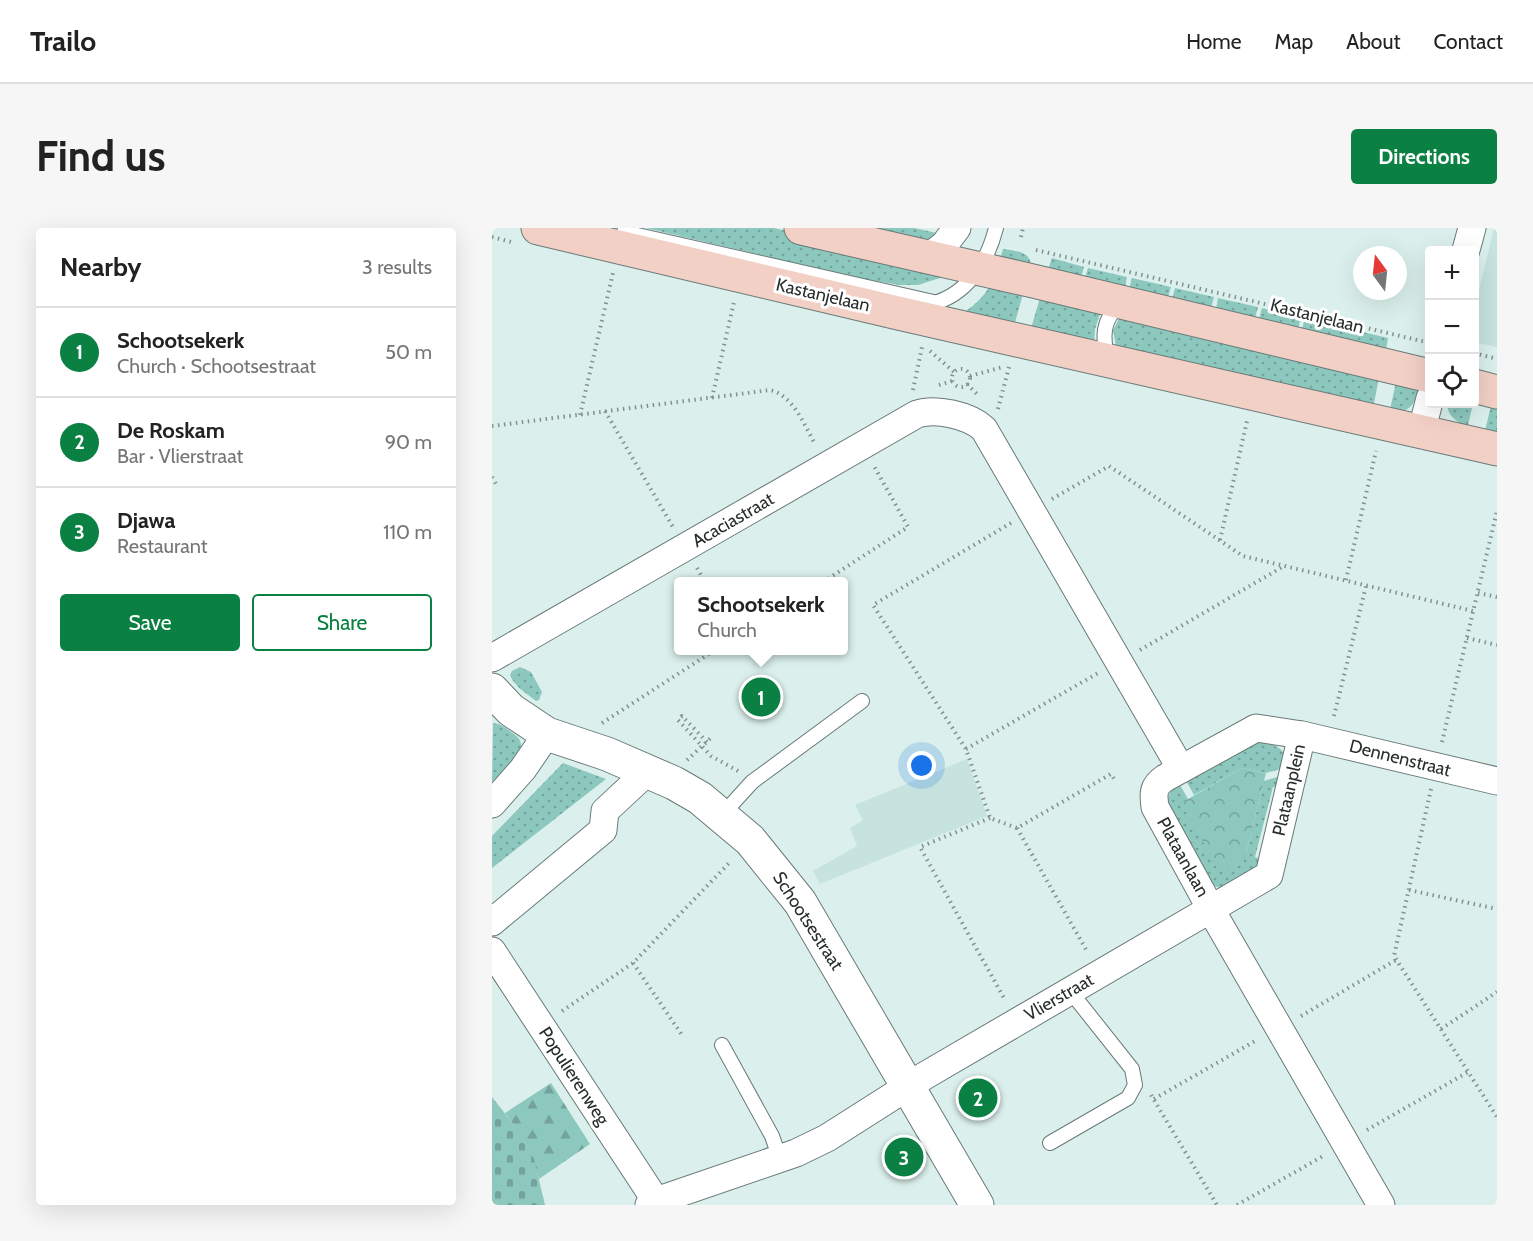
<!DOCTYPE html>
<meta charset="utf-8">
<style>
body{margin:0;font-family:Cabin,sans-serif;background:#f6f6f6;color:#222}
.controls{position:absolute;right:18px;top:18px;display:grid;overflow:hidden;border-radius:6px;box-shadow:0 6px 24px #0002}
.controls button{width:54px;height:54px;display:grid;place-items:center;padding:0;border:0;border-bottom:2px solid #e0e0e0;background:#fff;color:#222;font:30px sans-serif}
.compass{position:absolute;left:861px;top:18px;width:54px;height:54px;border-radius:50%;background:#fff;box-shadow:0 6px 24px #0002;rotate:345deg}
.you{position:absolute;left:430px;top:538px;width:21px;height:21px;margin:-15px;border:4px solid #fff;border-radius:50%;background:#1a73e8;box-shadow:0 0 0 9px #1a73e833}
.badge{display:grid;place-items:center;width:39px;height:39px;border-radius:50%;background:#0b8043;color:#fff;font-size:20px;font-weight:700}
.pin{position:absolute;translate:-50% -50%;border:3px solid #fff;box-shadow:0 2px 6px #0006}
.popup{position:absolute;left:182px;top:349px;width:174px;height:78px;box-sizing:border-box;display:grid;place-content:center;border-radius:6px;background:#fff;filter:drop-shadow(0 2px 4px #0005);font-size:20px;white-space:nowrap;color:#767676}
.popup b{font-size:22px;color:#222}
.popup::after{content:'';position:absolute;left:50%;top:100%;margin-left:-12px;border:12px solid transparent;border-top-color:#fff}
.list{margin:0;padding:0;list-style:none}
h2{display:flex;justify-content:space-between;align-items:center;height:78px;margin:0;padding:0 24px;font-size:26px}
h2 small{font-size:20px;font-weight:400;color:#767676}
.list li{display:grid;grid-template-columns:39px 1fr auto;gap:18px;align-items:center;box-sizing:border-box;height:90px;padding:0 24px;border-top:2px solid #e0e0e0}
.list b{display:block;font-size:22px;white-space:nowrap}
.list p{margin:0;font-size:20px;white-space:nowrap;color:#767676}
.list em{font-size:20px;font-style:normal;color:#767676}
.actions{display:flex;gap:12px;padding:18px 24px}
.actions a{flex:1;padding:14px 0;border:2px solid #0b8043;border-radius:6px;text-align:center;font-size:21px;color:#0b8043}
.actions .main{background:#0b8043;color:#fff}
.icon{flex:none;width:33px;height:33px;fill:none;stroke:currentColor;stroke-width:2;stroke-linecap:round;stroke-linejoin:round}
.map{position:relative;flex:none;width:1005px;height:977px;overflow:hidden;border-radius:6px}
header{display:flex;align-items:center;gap:36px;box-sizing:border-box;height:84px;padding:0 30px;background:#fff;border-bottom:2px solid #e0e0e0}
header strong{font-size:28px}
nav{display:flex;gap:33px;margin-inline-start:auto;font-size:21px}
.intro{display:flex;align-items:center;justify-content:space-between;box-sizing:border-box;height:144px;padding:0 36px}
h1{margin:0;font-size:42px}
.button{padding:15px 27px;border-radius:6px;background:#0b8043;color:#fff;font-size:21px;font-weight:700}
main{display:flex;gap:36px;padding:0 36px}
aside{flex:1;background:#fff;border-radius:6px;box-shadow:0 6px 24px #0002}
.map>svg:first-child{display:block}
.built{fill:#c6e3df}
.grass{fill:url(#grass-dots)}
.forest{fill:url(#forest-firs)}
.cemetery{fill:url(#cemetery-stones)}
.park{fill:url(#park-crowns)}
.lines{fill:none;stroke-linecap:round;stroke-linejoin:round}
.service-casing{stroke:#687a77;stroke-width:16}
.minor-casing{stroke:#687a77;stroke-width:29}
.tertiary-casing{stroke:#687a77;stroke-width:35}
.secondary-casing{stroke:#687a77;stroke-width:35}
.path{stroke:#82908e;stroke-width:4;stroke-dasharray:1.5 4.5;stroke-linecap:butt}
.service{stroke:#fff;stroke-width:14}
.minor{stroke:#fff;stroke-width:27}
.tertiary{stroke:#fff;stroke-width:33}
.secondary{stroke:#f2d0c6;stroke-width:33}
.labels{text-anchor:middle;stroke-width:6;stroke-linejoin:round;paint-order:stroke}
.street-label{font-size:18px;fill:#272e2d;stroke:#fff}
</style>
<header>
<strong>Trailo</strong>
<nav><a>Home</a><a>Map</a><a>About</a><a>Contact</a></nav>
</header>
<div class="intro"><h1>Find us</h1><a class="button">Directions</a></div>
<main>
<aside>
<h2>Nearby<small>3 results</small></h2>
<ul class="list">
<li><span class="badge">1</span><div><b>Schootsekerk</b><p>Church · Schootsestraat</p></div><em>50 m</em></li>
<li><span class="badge">2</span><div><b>De Roskam</b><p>Bar · Vlierstraat</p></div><em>90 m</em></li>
<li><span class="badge">3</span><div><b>Djawa</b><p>Restaurant</p></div><em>110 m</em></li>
</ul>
<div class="actions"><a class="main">Save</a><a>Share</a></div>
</aside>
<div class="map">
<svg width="1005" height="977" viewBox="0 0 1005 977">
<defs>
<pattern id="grass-dots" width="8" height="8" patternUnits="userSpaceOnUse" patternTransform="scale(1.5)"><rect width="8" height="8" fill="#8dc8bf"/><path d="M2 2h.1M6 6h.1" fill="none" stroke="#73a39c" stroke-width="1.8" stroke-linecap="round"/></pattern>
<pattern id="forest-firs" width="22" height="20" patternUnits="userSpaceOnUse" patternTransform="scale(1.5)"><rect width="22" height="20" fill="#8dc8bf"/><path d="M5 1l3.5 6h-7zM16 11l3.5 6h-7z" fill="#73a39c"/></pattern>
<pattern id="cemetery-stones" width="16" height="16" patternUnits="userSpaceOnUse" patternTransform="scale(1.5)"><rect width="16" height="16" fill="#8dc8bf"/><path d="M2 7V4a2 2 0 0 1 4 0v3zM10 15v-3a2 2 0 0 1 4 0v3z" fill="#73a39c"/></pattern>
<pattern id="park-crowns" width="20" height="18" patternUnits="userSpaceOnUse" patternTransform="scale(1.5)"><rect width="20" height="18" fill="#8dc8bf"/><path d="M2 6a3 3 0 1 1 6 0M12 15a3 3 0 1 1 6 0" fill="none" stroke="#73a39c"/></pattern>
</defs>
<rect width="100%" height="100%" fill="#dbf0ec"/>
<g class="built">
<polygon points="1002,0 1005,0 1005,119 982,114 983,79"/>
<polygon points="475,531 495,588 328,656 321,643 365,618 358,600 371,592 363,577"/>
</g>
<g class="grass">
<polygon points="154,0 282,0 410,30 454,48 426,57 407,57 362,49"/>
<polygon points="384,0 422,0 445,5 434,15"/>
<path d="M511,21C523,23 538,23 539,37L506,38Z"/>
<polygon points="560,30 592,39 589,49 553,50"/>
<polygon points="596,40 635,49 633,59 593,50"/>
<polygon points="640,50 679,59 676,69 637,61"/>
<path d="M502,51L533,59L520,105L471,85C485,76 494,66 502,51Z"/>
<polygon points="683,60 722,69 719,80 680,71"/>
<polygon points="550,63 608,86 603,101 602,115 537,107"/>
<polygon points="726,70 766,79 763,90 724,81"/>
<polygon points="770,80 809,90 806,100 767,91"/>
<polygon points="628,89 887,150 880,185 624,118 621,102"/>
<polygon points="813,90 896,110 893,128 810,101"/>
<path d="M904,154L927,159C922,179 917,184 897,186Z"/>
<polygon points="1001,169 1005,170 1005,212 992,207"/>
<path d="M955,176H981L976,197L972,198C963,192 956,188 955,176Z"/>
<path d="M28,439L39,444L50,464L47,472L44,473C34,465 22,458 18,447L20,443Z"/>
<path d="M1,495C10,496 14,500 22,506C43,521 12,542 0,554Z"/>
<path d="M767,513C786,518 793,519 796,539L774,545L750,540L702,567L693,551Z"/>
<polygon points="71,535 114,551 0,640 0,608"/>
<path d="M795,546L791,561L781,559L763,629L773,632L772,636L732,661L722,658L717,653L677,583C675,570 676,563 687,555L696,571L690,575L753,630L772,553Z"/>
</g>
<path class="forest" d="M59,855L98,916L47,951C41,926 29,906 13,885Z"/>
<polygon class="cemetery" points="0,869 26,902 42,931 53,977 0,977"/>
<polygon class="park" points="750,540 774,545 753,630 728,644 689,575"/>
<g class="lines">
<defs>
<g id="service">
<polyline points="132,4 446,75"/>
<path d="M439,76C475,67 495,35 504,0"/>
<path d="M616,131C610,109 610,91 629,76"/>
<polyline points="230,587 260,554 370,473"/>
<polyline points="230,817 280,908 288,931"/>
<polyline points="558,915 636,870 643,857 640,841 578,763"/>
</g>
<g id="minor">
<polyline points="974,22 980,0"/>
<polyline points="435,30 452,17 465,0"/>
<polyline points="929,205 938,170"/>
<path d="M0,430L425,186C444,180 477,187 492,201L689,541"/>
<polyline points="0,576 31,541 55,506"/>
<polyline points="0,694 111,602 113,583 156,543"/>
<polyline points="0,723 164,973"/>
<polyline points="157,977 164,973 304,925 335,910 434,847 777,647 810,507"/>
<path d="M889,977L726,694L663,579C661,565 661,558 673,550L764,500L810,507L1005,553"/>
</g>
<polyline id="tertiary" points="0,462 19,482 55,506 115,526 182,555 208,570 258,612 308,674 485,977"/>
<g id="secondary">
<polyline points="46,0 406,85 1005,221"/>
<polyline points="309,0 541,53 938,148"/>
<polyline points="982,158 1005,164"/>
</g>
</defs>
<use href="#service" class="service-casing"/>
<use href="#minor" class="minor-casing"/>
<use href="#tertiary" class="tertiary-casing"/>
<use href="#secondary" class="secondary-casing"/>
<g class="path">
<polyline points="0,9 23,15"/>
<polyline points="529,9 531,0"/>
<polyline points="544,22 938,115"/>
<polyline points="438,123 462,144"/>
<polyline points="982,125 1005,131"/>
<circle cx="469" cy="150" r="9"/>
<polyline points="478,148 511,139"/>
<polyline points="475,156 485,166"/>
<polyline points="447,157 460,153"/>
<polyline points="421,162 430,119"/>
<polyline points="220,170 242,74"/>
<polyline points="506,181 517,139"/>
<polyline points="113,183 181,299"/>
<polyline points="88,187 121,45"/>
<path d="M0,198L278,162C301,167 313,198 323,216"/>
<polyline points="0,249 4,256"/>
<polyline points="560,271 617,238 751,328 981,383"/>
<polyline points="519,295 381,377 474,521 498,590 525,600 619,546 624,554"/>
<polyline points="728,312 755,193"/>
<polyline points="205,340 213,354"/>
<polyline points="854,352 884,223"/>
<polyline points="331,354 416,299 382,238"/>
<polyline points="986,365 1005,369"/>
<polyline points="975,410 1005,417"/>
<polyline points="648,422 792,338"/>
<polyline points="842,488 874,358"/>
<polyline points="110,495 223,422"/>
<polyline points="215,514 190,488 186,492 219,528 246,543"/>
<polyline points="950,514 1005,283"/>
<polyline points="474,521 606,445"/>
<polyline points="195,532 221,508"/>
<polyline points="939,561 902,728 1005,889"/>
<polyline points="498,590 428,619 513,772"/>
<polyline points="525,600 596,725"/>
<polyline points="917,662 1005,681"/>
<polyline points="141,735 190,807"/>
<polyline points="70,783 141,735 239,633"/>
<polyline points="809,788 904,732"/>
<polyline points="949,801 1005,764"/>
<polyline points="659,867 725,977"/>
<polyline points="662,871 765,812"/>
<polyline points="875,902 976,844"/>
<polyline points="745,977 833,927"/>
</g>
<use href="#service" class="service"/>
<use href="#minor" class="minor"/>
<use href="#tertiary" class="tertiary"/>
<use href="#secondary" class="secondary"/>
</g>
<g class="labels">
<g class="street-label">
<text transform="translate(331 67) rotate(13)" y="6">Kastanjelaan</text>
<text transform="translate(825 88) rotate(14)" y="6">Kastanjelaan</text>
<text transform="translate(241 292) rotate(-30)" y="6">Acaciastraat</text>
<text transform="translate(908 530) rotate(14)" y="6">Dennenstraat</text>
<text transform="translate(797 562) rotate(-77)" y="6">Plataanplein</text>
<text transform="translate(691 629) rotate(61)" y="6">Plataanlaan</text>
<text transform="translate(316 693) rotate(57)" y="6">Schootsestraat</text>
<text transform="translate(567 769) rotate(-30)" y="6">Vlierstraat</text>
<text transform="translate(82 848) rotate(57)" y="6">Populierenweg</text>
</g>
</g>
</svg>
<div class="controls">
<button>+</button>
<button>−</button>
<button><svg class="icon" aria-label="locate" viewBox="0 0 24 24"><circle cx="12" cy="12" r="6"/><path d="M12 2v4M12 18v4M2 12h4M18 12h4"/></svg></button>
</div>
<svg class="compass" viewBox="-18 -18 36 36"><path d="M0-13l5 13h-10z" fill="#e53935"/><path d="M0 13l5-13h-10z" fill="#767676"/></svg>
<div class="you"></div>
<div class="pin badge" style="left:269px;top:469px">1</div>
<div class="popup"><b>Schootsekerk</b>Church</div>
<div class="pin badge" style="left:486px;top:870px">2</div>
<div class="pin badge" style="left:412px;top:929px">3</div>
</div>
</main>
